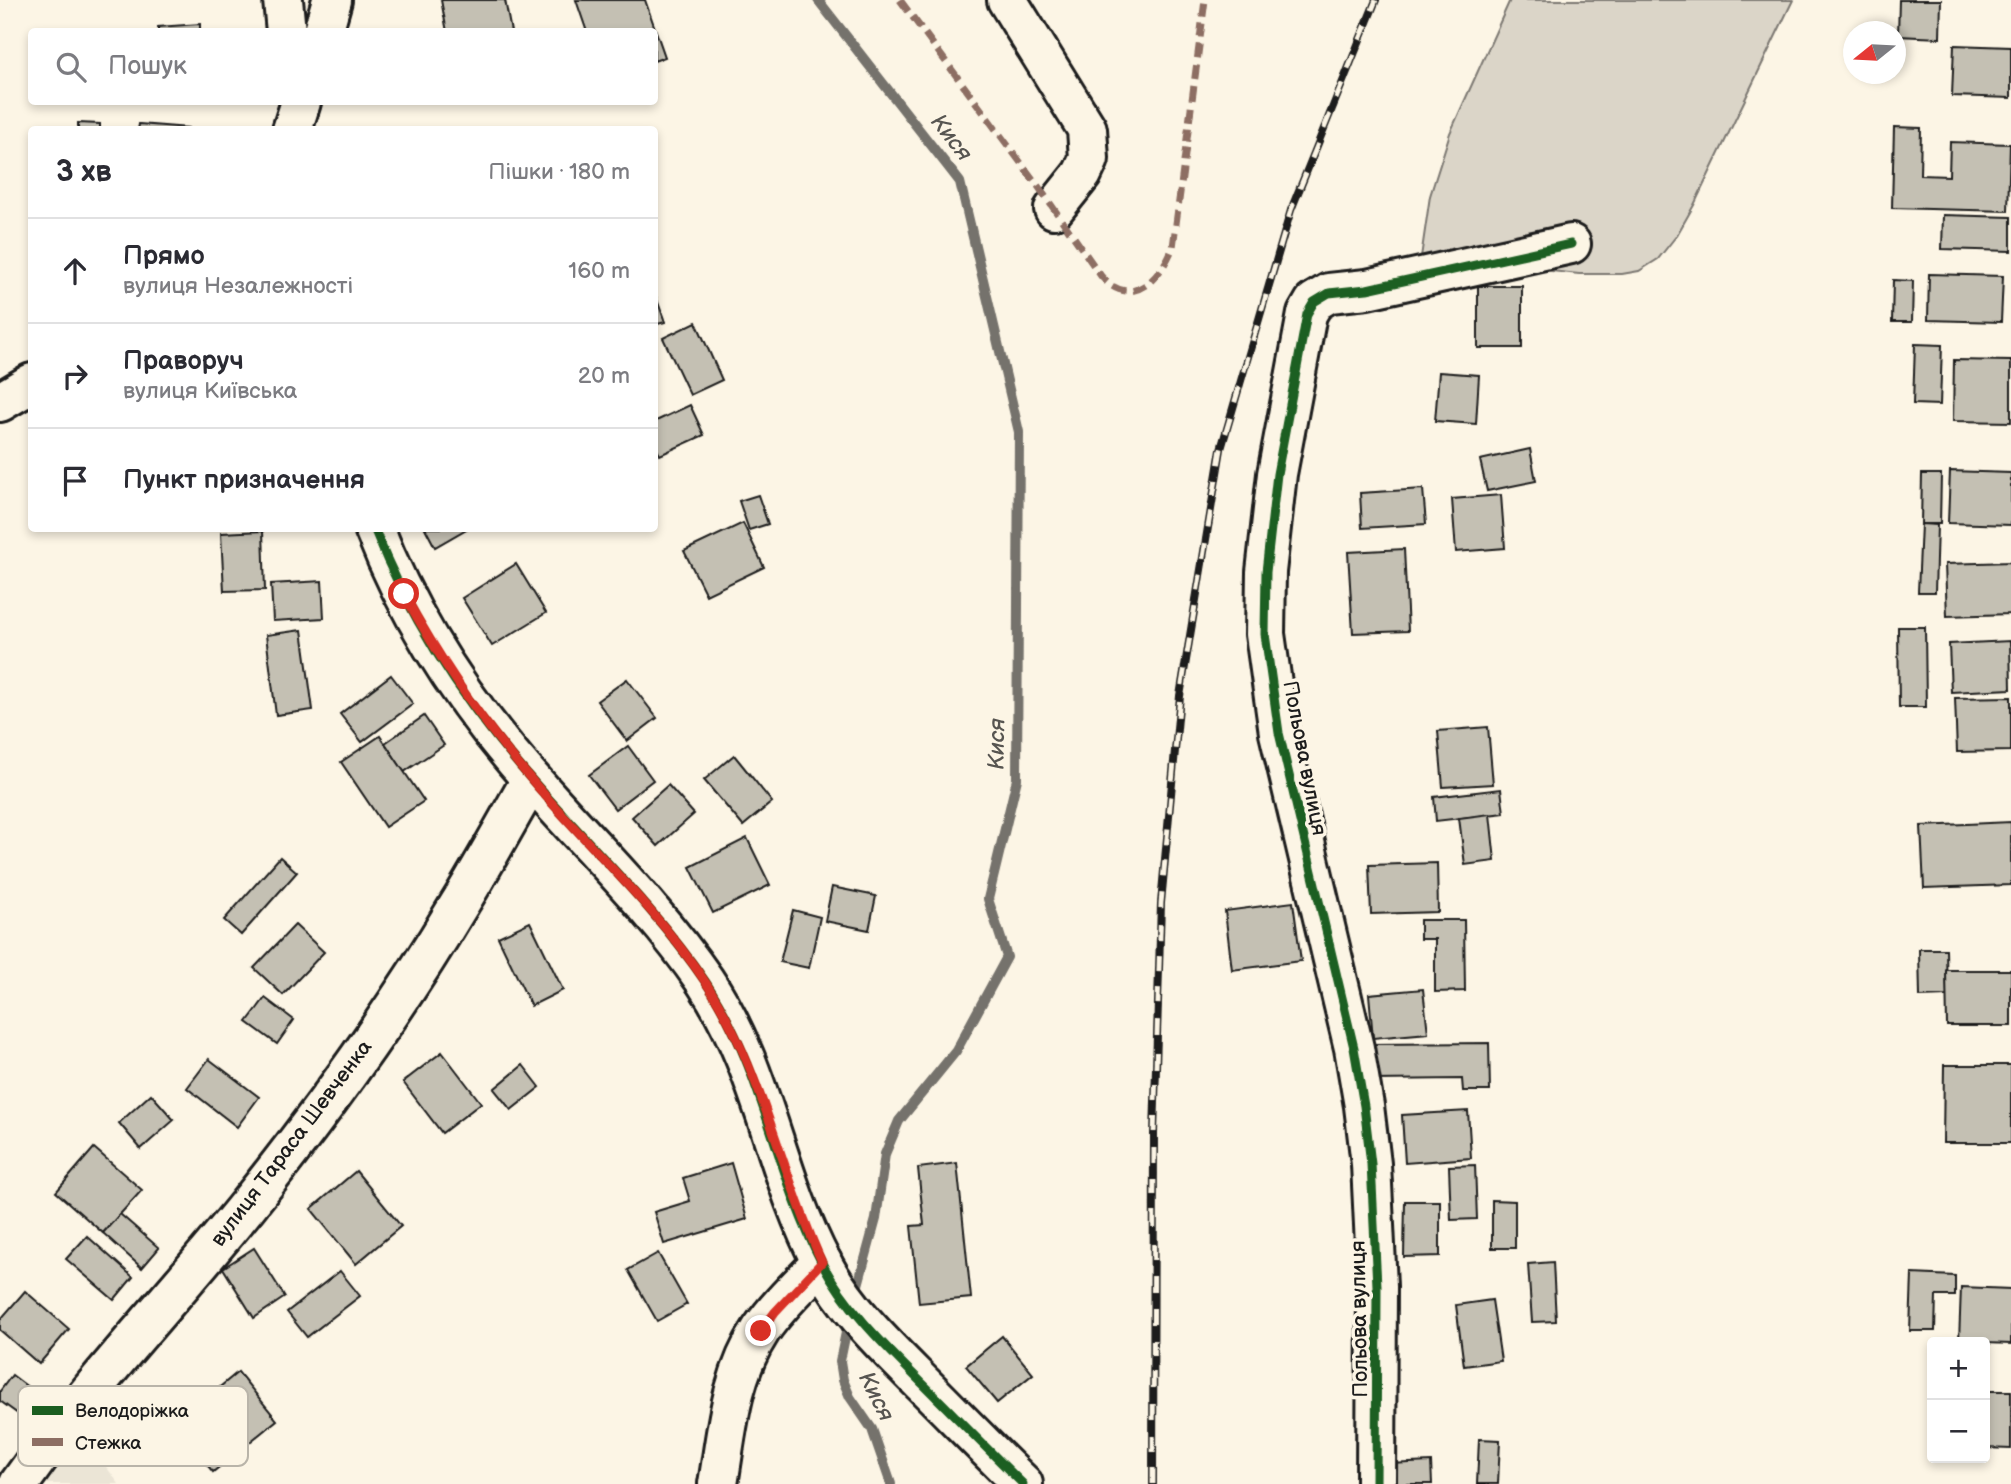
<!DOCTYPE html>
<html lang="uk">
<meta charset="utf-8">
<style>
body{margin:0;font-family:"Balsamiq Sans",sans-serif;background:#f7f7f7;color:#2b2b33}
.controls{position:absolute;right:21px;bottom:21px;display:grid;overflow:hidden;border-radius:7px;box-shadow:0 4px 10px #0003}
.controls button{width:63px;height:63px;display:grid;place-items:center;padding:0;border:0;border-bottom:2px solid #e1e1e2;background:#fff;color:#2b2b33;font:35px sans-serif}
.compass{position:absolute;left:1843px;top:21px;width:63px;height:63px;border-radius:50%;background:#fff;box-shadow:0 4px 10px #0003;rotate:252deg}
.stop{position:absolute;width:21px;height:21px;margin:-16px;border:5px solid #d93025;border-radius:50%;background:#fff}
.stop.end{background:#d93025;border-color:#fff;box-shadow:0 2px 7px #0008}
.list{margin:0;padding:0;list-style:none}
h2{display:flex;justify-content:space-between;align-items:center;height:91px;margin:0;padding:0 28px;font-size:30px}
h2 small{font-size:23px;font-weight:400;color:#7c7c81}
.list li{display:grid;grid-template-columns:46px 1fr auto;gap:21px;align-items:center;box-sizing:border-box;height:105px;padding:0 28px;border-top:2px solid #e1e1e2}
.list b{display:block;font-size:26px;white-space:nowrap}
.list p{margin:0;font-size:23px;white-space:nowrap;color:#7c7c81}
.list em{font-size:23px;font-style:normal;color:#7c7c81}
.icon{flex:none;width:38px;height:38px;fill:none;stroke:currentColor;stroke-width:2;stroke-linecap:round;stroke-linejoin:round}
.map{position:relative;flex:none;width:2011px;height:1484px;overflow:hidden}
.search{position:absolute;background:#fff;box-shadow:0 4px 10px #0003;left:28px;top:28px;width:630px;height:77px;display:flex;align-items:center;gap:18px;box-sizing:border-box;padding:0 24px;border-radius:7px;color:#7c7c81;font-size:26px}
.panel{position:absolute;background:#fff;box-shadow:0 4px 10px #0003;left:28px;top:126px;width:630px;height:406px;border-radius:7px}
.map>svg:first-child{display:block}
.built{fill:#ebe5d6}
.green{fill:#dbd5c8;stroke:#7c7872;stroke-width:2}
.lines{fill:none;stroke-linecap:round;stroke-linejoin:round}
.stream{stroke:#75726c;stroke-width:10}
.building{fill:#c4c0b3;stroke:#1c1c1c;stroke-width:2}
.minor-casing{stroke:#1c1c1c;stroke-width:44}
.minor{stroke:#fcf5e5;stroke-width:38}
.rail-casing{stroke:#1c1c1c;stroke-width:8}
.rail{stroke:#fcf5e5;stroke-width:5;stroke-dasharray:16;stroke-linecap:butt}
.quiet{stroke:#8d6e63;stroke-width:7;stroke-dasharray:14 7;stroke-linecap:butt}
.cycleway-casing{stroke:#fcf5e5;stroke-width:13}
.cycleway{stroke:#1b5e20;stroke-width:9}
.route{stroke:#d93025;stroke-width:9}
.labels{text-anchor:middle;stroke-width:7;stroke-linejoin:round;paint-order:stroke}
.street-label{font-size:21px;fill:#1c1c1c;stroke:#fcf5e5}
.water-label{font-size:23px;font-style:italic;fill:#575551;stroke:#fcf5e5}
.key{fill:#fcf5e5;stroke:#b9b4a9;stroke-width:2}
.key-label{font-size:19px;fill:#1c1c1c}
</style>
<div class="map">
<svg width="2011" height="1484" viewBox="0 0 2011 1484">
<rect width="100%" height="100%" fill="#fcf5e5"/>
<filter id="ink" filterUnits="userSpaceOnUse"><feTurbulence type="fractalNoise" baseFrequency=".0143" numOctaves="2"/><feDisplacementMap in="SourceGraphic" scale="14" xChannelSelector="R" yChannelSelector="G"/><feConvolveMatrix kernelMatrix="1 2 1 2 8 2 1 2 1" color-interpolation-filters="sRGB"/></filter>
<g filter="url(#ink)">
<polygon class="built" points="81,1433 119,1484 44,1484"/>
<polygon class="green" points="1510,0 1793,0 1694,205 1677,235 1658,259 1639,271 1622,274 1579,274 1421,257 1430,196 1450,133"/>
<g class="lines">
<g class="stream">
<polyline points="818,0 960,182 1019,432 1017,779 988,899 1007,957 956,1051 899,1121 885,1154 876,1219 855,1296"/>
<polyline points="849,1318 840,1361 843,1380 850,1397 872,1429 891,1484"/>
</g>
</g>
<g class="building">
<polygon points="441,0 505,0 511,32 447,32"/>
<polygon points="576,0 645,0 665,57 654,61 654,32 587,32"/>
<polygon points="1899,0 1941,0 1940,38 1898,36"/>
<polygon points="200,24 200,32 158,32 158,27"/>
<polygon points="1954,45 2011,47 2011,98 1952,96"/>
<polygon points="78,123 100,124 100,130 78,130"/>
<polygon points="139,124 188,128 188,130 138,130"/>
<polygon points="1894,127 1921,128 1920,175 1949,176 1950,142 2010,144 2008,211 1892,208"/>
<polygon points="1943,215 2011,217 2011,251 1942,249"/>
<polygon points="1929,274 2003,276 2001,322 1928,320"/>
<polygon points="1893,280 1913,281 1912,322 1892,322"/>
<rect x="1478" y="286" width="44" height="62"/>
<polygon points="654,291 665,322 654,325"/>
<polygon points="696,322 722,380 690,395 663,338"/>
<polygon points="1915,344 1942,345 1940,405 1913,404"/>
<polygon points="1954,360 2011,361 2011,422 1953,421"/>
<polygon points="1439,372 1479,375 1476,424 1435,421"/>
<polygon points="690,405 704,435 660,455 654,444 654,422"/>
<polygon points="1530,449 1536,481 1487,491 1480,460"/>
<polygon points="1950,471 2011,473 2011,525 1948,523"/>
<polygon points="1922,474 1941,474 1940,524 1921,524"/>
<polygon points="1423,489 1426,524 1362,528 1360,493"/>
<polygon points="758,495 768,524 749,530 739,501"/>
<polygon points="1501,495 1505,548 1456,552 1452,499"/>
<polygon points="743,523 764,567 706,595 684,551"/>
<polygon points="1921,524 1937,525 1935,592 1918,592"/>
<polygon points="425,528 468,528 435,547"/>
<polygon points="263,531 265,590 224,591 221,533"/>
<polygon points="1404,549 1408,631 1353,633 1348,552"/>
<polygon points="2011,562 2011,614 1947,616 1945,564"/>
<polygon points="516,564 546,613 492,646 462,598"/>
<polygon points="322,581 324,618 273,621 271,584"/>
<polygon points="1898,627 1925,627 1926,707 1899,707"/>
<polygon points="302,630 313,710 276,715 266,635"/>
<polygon points="2010,641 2011,689 1951,692 1949,644"/>
<polygon points="391,675 413,704 362,742 340,714"/>
<polygon points="627,679 657,718 627,741 597,701"/>
<polygon points="2011,697 2011,751 1957,752 1955,698"/>
<polygon points="424,716 444,745 404,772 385,743"/>
<polygon points="1488,727 1493,784 1443,787 1438,731"/>
<polygon points="380,736 424,801 385,827 341,762"/>
<polygon points="628,746 653,780 615,809 589,775"/>
<polygon points="734,755 772,802 743,826 704,780"/>
<polygon points="668,785 694,814 658,846 632,817"/>
<polygon points="1501,789 1504,813 1436,821 1434,797"/>
<polygon points="1490,814 1495,861 1465,865 1459,818"/>
<polygon points="2011,822 2011,885 1924,888 1921,826"/>
<polygon points="747,838 770,885 713,913 690,867"/>
<polygon points="280,857 297,872 241,935 224,920"/>
<polygon points="1437,863 1438,912 1371,914 1369,865"/>
<polygon points="832,887 876,896 869,930 825,921"/>
<polygon points="1293,902 1301,961 1232,970 1225,911"/>
<polygon points="793,910 820,917 809,968 780,962"/>
<polygon points="1420,920 1464,920 1465,991 1435,992 1435,939 1420,939"/>
<polygon points="530,922 563,990 531,1006 498,937"/>
<polygon points="295,925 324,952 283,995 254,968"/>
<polygon points="1919,949 1946,949 1947,996 1920,997"/>
<polygon points="1946,970 2011,970 2011,1026 1947,1026"/>
<polygon points="1423,989 1428,1033 1373,1038 1369,994"/>
<polygon points="265,998 294,1020 277,1044 247,1022"/>
<polygon points="1489,1043 1490,1091 1463,1091 1462,1079 1371,1080 1370,1044"/>
<polygon points="442,1052 481,1103 442,1133 403,1082"/>
<polygon points="209,1059 259,1097 237,1127 187,1088"/>
<polygon points="523,1065 540,1087 511,1110 494,1089"/>
<polygon points="1944,1065 2011,1065 2011,1143 1943,1143"/>
<polygon points="151,1094 174,1120 141,1149 119,1123"/>
<polygon points="1468,1111 1471,1158 1405,1163 1402,1115"/>
<polygon points="94,1148 142,1190 103,1233 56,1192"/>
<polygon points="731,1163 747,1219 664,1244 654,1212 690,1201 683,1178"/>
<polygon points="957,1163 971,1298 919,1303 911,1226 924,1225 918,1168"/>
<polygon points="1475,1165 1477,1219 1451,1220 1449,1166"/>
<polygon points="356,1171 401,1226 356,1264 311,1209"/>
<polygon points="1492,1200 1515,1201 1515,1248 1492,1248"/>
<polygon points="1405,1201 1440,1201 1440,1256 1404,1257"/>
<polygon points="120,1214 159,1248 142,1268 103,1233"/>
<polygon points="87,1236 133,1277 114,1300 66,1259"/>
<polygon points="254,1248 285,1297 254,1318 223,1268"/>
<polygon points="658,1253 687,1304 657,1321 628,1270"/>
<polygon points="1553,1262 1556,1321 1532,1322 1528,1264"/>
<polygon points="340,1271 360,1296 307,1337 287,1312"/>
<polygon points="1912,1274 1955,1276 1955,1296 1936,1296 1935,1331 1910,1331"/>
<polygon points="1961,1287 2011,1289 2011,1344 1959,1342"/>
<polygon points="25,1291 69,1329 39,1364 0,1330 0,1320"/>
<polygon points="1492,1300 1501,1361 1464,1366 1456,1305"/>
<polygon points="1002,1336 1033,1374 997,1403 966,1366"/>
<polygon points="238,1372 277,1420 213,1472 174,1425"/>
<polygon points="12,1375 41,1397 25,1419 0,1401 0,1391"/>
<polygon points="1985,1391 2011,1391 2011,1449 1985,1448"/>
<polygon points="1479,1439 1500,1440 1498,1484 1477,1484"/>
<polygon points="1431,1462 1432,1484 1390,1484 1389,1464"/>
</g>
<g class="lines">
<defs>
<g id="minor">
<polyline points="283,0 286,32"/>
<polyline points="1007,0 1087,129 1089,159 1082,174 1054,209"/>
<polyline points="323,32 332,0"/>
<polyline points="292,130 301,102"/>
<polyline points="0,402 32,383"/>
<path d="M374,528C410,620 467,707 533,781C591,847 655,908 705,981C764,1069 774,1172 822,1263C847,1310 886,1347 923,1384C956,1417 989,1451 1023,1484"/>
<path d="M19,1484C88,1386 172,1299 247,1206C323,1111 395,1012 457,908C483,866 507,822 531,780"/>
<path d="M718,1484C727,1431 730,1377 761,1330C778,1305 801,1284 822,1262"/>
<polyline points="1376,1484 1377,1286 1371,1164 1364,1106 1354,1048 1279,733 1265,634 1266,572 1277,474 1307,314 1314,302 1329,293 1367,289 1571,244"/>
</g>
</defs>
<use href="#minor" class="minor-casing"/>
<use href="#minor" class="minor"/>
<defs>
<polyline id="rail" points="1153,1484 1154,1134 1161,903 1180,696 1221,449 1291,210 1376,0"/>
</defs>
<use href="#rail" class="rail-casing"/>
<use href="#rail" class="rail"/>
<path class="quiet" d="M900,0L1038,186L1101,276C1131,311 1161,278 1173,247L1205,0"/>
<defs>
<g id="cycleway">
<path d="M374,528C410,620 467,707 533,781C591,847 655,908 705,981C764,1069 774,1172 822,1263C847,1310 886,1347 923,1384C956,1417 989,1451 1023,1484"/>
<polyline points="1376,1484 1377,1286 1371,1164 1364,1106 1354,1048 1279,733 1265,634 1266,572 1277,474 1307,314 1314,302 1329,293 1367,289 1571,244"/>
</g>
</defs>
<use href="#cycleway" class="cycleway-casing"/>
<use href="#cycleway" class="cycleway"/>
</g>
</g>
<g class="lines" filter="url(#ink)">
<path class="route" d="M404,594C440,660 481,721 530,778C588,847 656,907 706,983C762,1068 780,1170 822,1262L775,1312L761,1331"/>
</g>
<g class="labels">
<g class="street-label">
<text transform="translate(1305 758) rotate(79)" y="7">Польова вулиця</text>
<text transform="translate(291 1143) rotate(-53)" y="7">вулиця Тараса Шевченка</text>
<text transform="translate(1359 1319) rotate(-91)" y="7">Польова вулиця</text>
</g>
<g class="water-label">
<text transform="translate(952 137) rotate(52)" y="8">Кися</text>
<text transform="translate(996 744) rotate(-89)" y="8">Кися</text>
<text transform="translate(877 1396) rotate(63)" y="8">Кися</text>
</g>
</g>
<rect x="18" y="1386" width="230" height="80" rx="10" class="key"/>
<rect x="32" y="1406" width="31" height="9" fill="#1b5e20"/>
<rect x="32" y="1438" width="31" height="8" fill="#8d6e63"/>
<g class="key-label">
<text x="75" y="1417">Велодоріжка</text>
<text x="75" y="1449">Стежка</text>
</g>
</svg>
<div class="controls">
<button>+</button>
<button>−</button>
</div>
<svg class="compass" viewBox="-18 -18 36 36"><path d="M0-13l5 13h-10z" fill="#e53935"/><path d="M0 13l5-13h-10z" fill="#7c7c81"/></svg>
<div class="stop" style="left:404px;top:594px"></div>
<div class="stop end" style="left:761px;top:1331px"></div>
<div class="search"><svg class="icon" aria-label="search" viewBox="0 0 24 24"><circle cx="10" cy="10" r="6"/><path d="M15 15l6 6"/></svg>Пошук</div>
<section class="panel">
<h2>3 хв<small>Пішки · 180 m</small></h2>
<ul class="list">
<li><svg class="icon" aria-label="ahead" viewBox="0 0 24 24"><path d="M12 20V5M6 11l6-6 6 6"/></svg><div><b>Прямо</b><p>вулиця Незалежності</p></div><em>160 m</em></li>
<li><svg class="icon" aria-label="right" viewBox="0 0 24 24"><path d="M7 20v-9h11M14 6l5 5-5 5"/></svg><div><b>Праворуч</b><p>вулиця Київська</p></div><em>20 m</em></li>
<li><svg class="icon" aria-label="arrive" viewBox="0 0 24 24"><path d="M6 21V4h12l-3 4 3 4H6"/></svg><div><b>Пункт призначення</b></div></li>
</ul>
</section>
</div>
